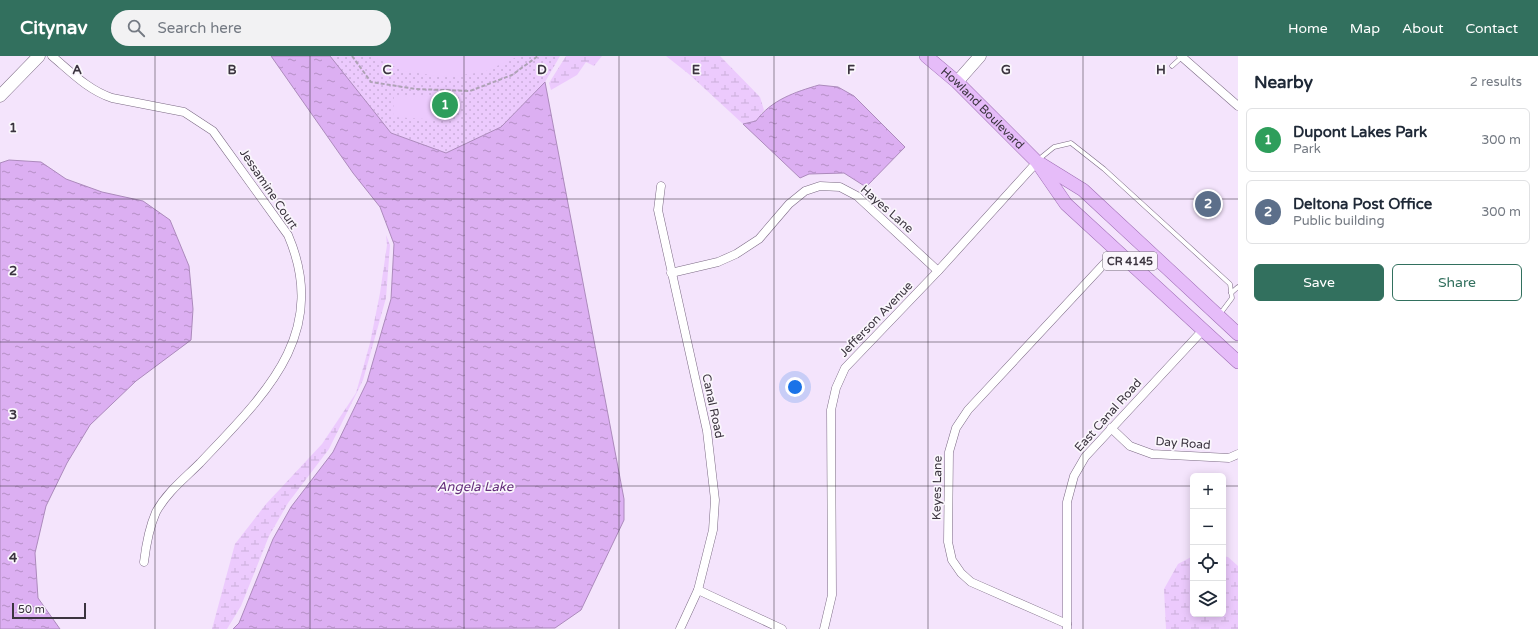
<!DOCTYPE html>
<meta charset="utf-8">
<style>
body{margin:0;font-family:"Varela Round",sans-serif;background:#f2f2f3;color:#1f2937}
.controls{position:absolute;right:12px;bottom:12px;display:grid;overflow:hidden;border-radius:6px;box-shadow:0 2px 10px #0003}
.controls button{width:36px;height:36px;display:grid;place-items:center;padding:0;border:0;border-bottom:1px solid #e0e1e3;background:#fff;color:#1f2937;font:20px sans-serif}
.scale{position:absolute;left:12px;bottom:10px;width:74px;box-sizing:border-box;padding-left:4px;border:2px solid #3b343f;border-top:0;font-size:11px;line-height:14px;white-space:nowrap;color:#3b343f;-webkit-text-stroke:3px #faf6fc;paint-order:stroke}
.you{position:absolute;left:795px;top:331px;width:14px;height:14px;margin:-10px;border:3px solid #fff;border-radius:50%;background:#1a73e8;box-shadow:0 0 0 6px #1a73e833}
.badge{display:grid;place-items:center;width:26px;height:26px;border-radius:50%;background:#32705e;color:#fff;font-size:13px;font-weight:700}
.pin{position:absolute;translate:-50% -50%;border:2px solid #fff;box-shadow:0 1px 4px #0006}
.list{margin:0;padding:0;list-style:none}
h2{display:flex;justify-content:space-between;align-items:center;height:52px;margin:0;padding:0 16px;font-size:17px}
h2 small{font-size:13px;font-weight:400;color:#747a83}
.list li{display:grid;grid-template-columns:26px 1fr auto;gap:12px;align-items:center;box-sizing:border-box;height:64px;margin:0 8px 8px;padding:0 8px;border:1px solid #e0e1e3;border-radius:6px}
.list b{display:block;font-size:15px;white-space:nowrap}
.list p{margin:0;font-size:13px;white-space:nowrap;color:#747a83}
.list em{font-size:13px;font-style:normal;color:#747a83}
.actions{display:flex;gap:8px;padding:12px 16px}
.actions a{flex:1;padding:9px 0;border:1px solid #32705e;border-radius:6px;text-align:center;font-size:14px;color:#32705e}
.actions .main{background:#32705e;color:#fff}
.icon{flex:none;width:22px;height:22px;fill:none;stroke:currentColor;stroke-width:2;stroke-linecap:round;stroke-linejoin:round}
.map{position:relative;flex:none;width:1238px;height:573px;overflow:hidden}
header{display:flex;align-items:center;gap:24px;box-sizing:border-box;height:56px;padding:0 20px;background:#32705e;color:#fff}
header strong{font-size:19px}
nav{display:flex;gap:22px;margin-inline-start:auto;font-size:14px}
.search{width:280px;height:36px;background:#f2f2f3;display:flex;align-items:center;gap:10px;box-sizing:border-box;padding:0 14px;border-radius:22px;color:#747a83;font-size:15px}
main{display:flex}
aside{flex:1;background:#fff}
.map>svg:first-child{display:block}
.grass{fill:url(#grass-dots)}
.wetland{fill:url(#wetland-marsh)}
.pitch{fill:#eccafd}
.water{fill:url(#water-ripples);stroke:#ac8abc}
.lines{fill:none;stroke-linecap:round;stroke-linejoin:round}
.lane-casing{stroke:#7b6a84;stroke-width:5}
.street-casing{stroke:#7b6a84;stroke-width:9}
.secondary-casing{stroke:#7b6a84;stroke-width:13}
.primary-casing{stroke:#9f6fb5;stroke-width:14}
.path{stroke:#aea2b5;stroke-width:2;stroke-dasharray:4 2;stroke-linecap:butt}
.lane{stroke:#fff;stroke-width:4}
.street{stroke:#fff;stroke-width:8}
.secondary{stroke:#fff;stroke-width:12}
.primary{stroke:#e6bcf9;stroke-width:13}
.grid{fill:none;stroke:#3b343f;stroke-width:1;stroke-opacity:0.55}
.labels{text-anchor:middle;stroke-width:3.5;stroke-linejoin:round;paint-order:stroke}
.shield{fill:#faf6fc;stroke:#746e78;stroke-width:1}
.shield-label{font-size:11px;font-weight:bold;fill:#3b343f}
.street-label{font-size:12px;fill:#3b343f;stroke:#faf6fc}
.water-label{font-size:13px;font-style:italic;fill:#642e7b;stroke:#faf6fc}
.grid-label{font-size:13px;text-anchor:middle;font-weight:bold;fill:#3b343f;stroke:#faf6fc;stroke-width:3.5;stroke-linejoin:round;paint-order:stroke}
</style>
<header>
<strong>Citynav</strong>
<div class="search"><svg class="icon" aria-label="search" viewBox="0 0 24 24"><circle cx="10" cy="10" r="6"/><path d="M15 15l6 6"/></svg>Search here</div>
<nav><a>Home</a><a>Map</a><a>About</a><a>Contact</a></nav>
</header>
<main>
<div class="map">
<svg width="1238" height="573" viewBox="0 0 1238 573">
<defs>
<pattern id="grass-dots" width="8" height="8" patternUnits="userSpaceOnUse"><rect width="8" height="8" fill="#eccafd"/><path d="M2 2h.1M6 6h.1" fill="none" stroke="#cbaeda" stroke-width="1.8" stroke-linecap="round"/></pattern>
<pattern id="wetland-marsh" width="20" height="14" patternUnits="userSpaceOnUse"><rect width="20" height="14" fill="#eccafd"/><path d="M1 5h8M5 5V1M11 12h8M15 12V8" fill="none" stroke="#cbaeda"/></pattern>
<pattern id="water-ripples" width="26" height="14" patternUnits="userSpaceOnUse"><rect width="26" height="14" fill="#dcaff2"/><path d="M2 4q2-2 4 0t4 0M15 11q2-2 4 0t4 0" fill="none" stroke="#b48fc5"/></pattern>
</defs>
<rect width="100%" height="100%" fill="#f4e4fc"/>
<polygon class="grass" points="330,0 560,0 545,26 501,71 446,97 391,77"/>
<g class="wetland">
<polygon points="566,0 602,0 594,10 586,6 577,19 551,34 549,27"/>
<polygon points="666,0 720,0 760,41 764,54 756,65 743,68 690,19"/>
<polygon points="386,179 390,189 386,242 363,324 329,393 288,447 269,480 241,550 227,573 212,573 235,488 266,448 322,388 356,337 370,287 380,237 387,189"/>
<polygon points="1193,500 1193,558 1223,558 1223,500 1228,501 1238,510 1238,573 1166,573 1164,533 1178,508"/>
</g>
<g class="pitch">
<polygon points="371,0 519,0 484,16 445,21 404,15"/>
<polygon points="394,39 443,41 441,64 393,61"/>
</g>
<g class="water">
<polygon points="271,0 330,0 391,77 446,97 501,71 545,26 624,443 624,464 581,554 555,572 233,573 239,567 273,483 291,451 333,396 367,326 391,243 394,188 380,151 353,117"/>
<path d="M819,29L838,31L854,40L905,91L866,131L844,117L809,118L800,122L743,68L756,65C771,44 795,36 819,29Z"/>
<polygon points="9,104 41,106 66,123 102,136 143,145 170,164 189,210 193,253 191,284 136,325 90,369 67,407 46,450 35,497 38,542 60,573 0,573 0,107"/>
</g>
<g class="lines">
<defs>
<g id="lane">
<polyline points="1172,10 1182,1"/>
<polyline points="1038,104 1054,91 1071,87 1104,113 1230,228 1232,242 1220,258"/>
<polyline points="1231,237 1238,231"/>
</g>
<g id="street">
<path d="M52,0C71,16 88,34 112,42L184,56L213,75L288,179C331,279 263,340 200,407C184,423 167,436 156,456C149,472 146,489 144,506"/>
<polyline points="1181,0 1238,50"/>
<polyline points="661,130 658,154 707,375 715,444 713,474 698,534 680,573"/>
<polyline points="671,217 718,206 736,198 759,183 789,148 805,135 820,130 840,131 857,140 938,215"/>
<polyline points="1111,372 1130,390 1152,398 1229,402 1238,398"/>
<polyline points="698,534 782,573"/>
<polyline points="1067,568 971,526 961,517 952,504 948,486 949,396 956,372 968,354 1117,194"/>
<polyline points="1067,572 1067,446 1074,420 1085,401 1203,274"/>
<polyline points="824,573 832,539 831,354 836,332 845,312 938,215 1037,106"/>
</g>
<g id="secondary">
<polyline points="957,26 980,0"/>
<polyline points="0,40 39,0"/>
</g>
<g id="primary">
<path id="s1" d="M926,0L957,26L1037,106L1066,148L1238,306"/>
<polyline points="1041,108 1083,134 1238,278"/>
</g>
</defs>
<use href="#lane" class="lane-casing"/>
<use href="#street" class="street-casing"/>
<use href="#secondary" class="secondary-casing"/>
<use href="#primary" class="primary-casing"/>
<polyline class="path" points="352,0 371,26 416,33 470,35 512,19 538,0"/>
<use href="#lane" class="lane"/>
<use href="#street" class="street"/>
<use href="#secondary" class="secondary"/>
<use href="#primary" class="primary"/>
</g>
<path class="grid" d="M155,0V573M310,0V573M464,0V573M619,0V573M774,0V573M928,0V573M1083,0V573M0,143H1238M0,286H1238M0,430H1193M1223,430H1238"/>
<g class="labels">
<rect class="shield" x="1103" y="196" width="54" height="18" rx="3"/>
<g class="shield-label">
<text x="1130" y="209">CR 4145</text>
</g>
<g class="street-label">
<text dy="4" stroke="none"><textPath href="#s1" startOffset="77">Howland Boulevard</textPath></text>
<text transform="translate(269 133) rotate(56)" y="4">Jessamine Court</text>
<text transform="translate(887 153) rotate(41)" y="4">Hayes Lane</text>
<text transform="translate(876 263) rotate(-46)" y="4">Jefferson Avenue</text>
<text transform="translate(713 350) rotate(78)" y="4">Canal Road</text>
<text transform="translate(1108 359) rotate(-48)" y="4">East Canal Road</text>
<text transform="translate(1183 387) rotate(4)" y="4">Day Road</text>
<text transform="translate(937 432) rotate(-89)" y="4">Keyes Lane</text>
</g>
<g class="water-label">
<text x="475" y="435">Angela Lake</text>
</g>
</g>
<g class="grid-label">
<text x="77" y="18">A</text>
<text x="232" y="18">B</text>
<text x="387" y="18">C</text>
<text x="542" y="18">D</text>
<text x="696" y="18">E</text>
<text x="851" y="18">F</text>
<text x="1006" y="18">G</text>
<text x="1161" y="18">H</text>
<text x="13" y="76">1</text>
<text x="13" y="219">2</text>
<text x="13" y="363">3</text>
<text x="13" y="506">4</text>
</g>
</svg>
<div class="controls">
<button>+</button>
<button>−</button>
<button><svg class="icon" aria-label="locate" viewBox="0 0 24 24"><circle cx="12" cy="12" r="6"/><path d="M12 2v4M12 18v4M2 12h4M18 12h4"/></svg></button>
<button><svg class="icon" aria-label="layers" viewBox="0 0 24 24"><path d="M12 4l9 5-9 5-9-5zM3 14l9 5 9-5"/></svg></button>
</div>
<div class="scale">50 m</div>
<div class="you"></div>
<div class="pin badge" style="left:445px;top:49px;background:#2e9e5b">1</div>
<div class="pin badge" style="left:1208px;top:148px;background:#5c6f8a">2</div>
</div>
<aside>
<h2>Nearby<small>2 results</small></h2>
<ul class="list">
<li><span class="badge" style="background:#2e9e5b">1</span><div><b>Dupont Lakes Park</b><p>Park</p></div><em>300 m</em></li>
<li><span class="badge" style="background:#5c6f8a">2</span><div><b>Deltona Post Office</b><p>Public building</p></div><em>300 m</em></li>
</ul>
<div class="actions"><a class="main">Save</a><a>Share</a></div>
</aside>
</main>
